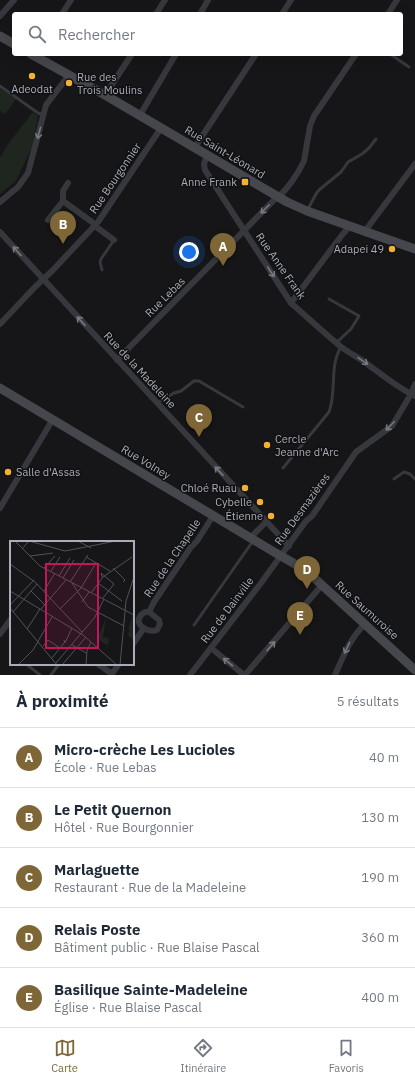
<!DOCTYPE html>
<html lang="fr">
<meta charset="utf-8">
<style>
body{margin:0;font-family:"IBM Plex Sans",sans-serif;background:#f2f2f3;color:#1f2937}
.you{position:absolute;left:189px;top:252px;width:14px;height:14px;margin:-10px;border:3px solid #fff;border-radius:50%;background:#1a73e8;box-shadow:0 0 0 6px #1a73e833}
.badge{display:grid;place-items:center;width:26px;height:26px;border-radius:50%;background:#7e6636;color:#fff;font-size:13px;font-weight:700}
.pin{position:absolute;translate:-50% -33px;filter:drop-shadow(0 1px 2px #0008)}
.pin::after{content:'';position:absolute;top:21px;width:14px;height:12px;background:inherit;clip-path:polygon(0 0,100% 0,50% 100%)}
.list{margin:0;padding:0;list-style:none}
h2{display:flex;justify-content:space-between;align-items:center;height:52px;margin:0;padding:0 16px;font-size:17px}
h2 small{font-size:13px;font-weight:400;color:#747a83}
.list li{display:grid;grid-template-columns:26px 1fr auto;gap:12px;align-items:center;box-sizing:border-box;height:60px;padding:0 16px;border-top:1px solid #e0e1e3}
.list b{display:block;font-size:15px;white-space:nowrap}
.list p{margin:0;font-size:13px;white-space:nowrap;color:#747a83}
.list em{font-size:13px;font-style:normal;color:#747a83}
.icon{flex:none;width:22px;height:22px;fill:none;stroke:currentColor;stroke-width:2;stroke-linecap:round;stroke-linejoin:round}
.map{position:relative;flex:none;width:415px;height:675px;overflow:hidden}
.search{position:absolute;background:#fff;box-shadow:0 4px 16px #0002;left:12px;right:12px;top:12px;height:44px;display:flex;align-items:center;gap:10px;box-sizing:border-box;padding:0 14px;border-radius:4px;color:#747a83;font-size:15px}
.sheet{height:352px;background:#fff}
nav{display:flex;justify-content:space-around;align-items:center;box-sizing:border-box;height:56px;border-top:1px solid #e0e1e3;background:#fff;font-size:11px;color:#747a83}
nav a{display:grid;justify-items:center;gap:2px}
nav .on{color:#7e6636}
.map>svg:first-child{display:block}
.green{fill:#1e261f}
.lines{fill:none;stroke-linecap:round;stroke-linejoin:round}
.lane{stroke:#37383d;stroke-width:3}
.street{stroke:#37383d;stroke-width:6}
.secondary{stroke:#45474d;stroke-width:9}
.oneway{stroke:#757881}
.poi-dot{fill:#f2b134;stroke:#111113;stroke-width:1.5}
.labels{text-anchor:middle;stroke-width:3;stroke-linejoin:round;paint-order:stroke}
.poi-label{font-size:11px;fill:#a8adb8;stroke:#111113;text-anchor:end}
.street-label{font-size:11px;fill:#a8adb8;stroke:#111113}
.inset-road{fill:none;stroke:#505258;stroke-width:1}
.view{fill:#c2185b;fill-opacity:0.15;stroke:#c2185b;stroke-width:2}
.inset-edge{fill:none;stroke:#a8adb8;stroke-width:2}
</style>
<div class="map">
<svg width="415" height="675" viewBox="0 0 415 675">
<rect width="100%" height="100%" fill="#161618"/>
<g class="green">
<polygon points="0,88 16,99 5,114 0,111"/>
<polygon points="33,112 37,115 38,117 32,147 16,181 0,194 0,157 3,153 8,144"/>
</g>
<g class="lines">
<g class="lane">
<polyline points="390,54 409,67"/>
<polyline points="0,86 38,113 43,115"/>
<polyline points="308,209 316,194 319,190 341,172 348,162 362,154 369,148 376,139"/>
<polyline points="102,270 100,262 101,259 114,240"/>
<polyline points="329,299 359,316 351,329 336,343"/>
<polyline points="157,403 174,393 181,391 194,381 199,381 243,407"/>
<path d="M283,468L329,412C337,391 329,366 341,347"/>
<polyline points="394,479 404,472 410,474 415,479"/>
<polyline points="194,625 253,541"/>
<polyline points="26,664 40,675"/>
<polyline points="51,675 59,664"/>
</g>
<g class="street">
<polyline points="62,14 71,0"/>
<polyline points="156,14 165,0"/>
<polyline points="200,14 208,0"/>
<polyline points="282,14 291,0"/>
<polyline points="388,14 397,0"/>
<polyline points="0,16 14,0"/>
<polyline points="105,95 132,54"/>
<polyline points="140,115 176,54"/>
<polyline points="195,147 256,54"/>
<path d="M207,155L204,164L205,170L291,303C307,317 323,332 340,346C347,352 356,356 363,361C380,373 396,387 415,396"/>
<polyline points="63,201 63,191 68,183"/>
<polyline points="0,202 18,187 28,173 46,105 69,75"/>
<polyline points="48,220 63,201 92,222"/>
<polyline points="95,226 114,240"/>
<polyline points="365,231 415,164"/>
<polyline points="0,232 289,546"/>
<polyline points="291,303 342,235 350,226"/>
<polyline points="0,324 34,288 53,270 98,222 161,128"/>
<path d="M117,360L274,200C286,192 298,174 304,161L310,126L314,116L356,54"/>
<polyline points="0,508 53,419"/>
<polyline points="250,538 265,523 265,520"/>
<path d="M145,612H149L159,620L160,624L157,630C145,634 130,621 145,612Z"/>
<polyline points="149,612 154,602 191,547 197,541 213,516"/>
<polyline points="0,634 11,619"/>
<polyline points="133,644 144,628"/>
<polyline points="211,648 244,675"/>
<polyline points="98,664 112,674"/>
<polyline points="111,675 119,664"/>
<polyline points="190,675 261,583 306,521 312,516 356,452 392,426 411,394 415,384"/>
<polyline points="245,675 322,585"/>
<path d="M335,675C343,657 350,638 365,624"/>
</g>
<g class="secondary">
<polyline points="0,36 14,44"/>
<polyline points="31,54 105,95 287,202 307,211 415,249"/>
<polyline points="0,388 274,552 302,568 312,576 415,670"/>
</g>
</g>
<defs><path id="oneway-shaft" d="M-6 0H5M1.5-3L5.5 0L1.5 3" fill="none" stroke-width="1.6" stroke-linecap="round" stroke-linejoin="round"/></defs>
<g class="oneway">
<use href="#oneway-shaft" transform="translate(39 133) rotate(105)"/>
<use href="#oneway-shaft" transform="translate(265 209) rotate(135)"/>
<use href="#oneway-shaft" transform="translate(17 251) rotate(-132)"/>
<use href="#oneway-shaft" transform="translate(271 272) rotate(57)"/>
<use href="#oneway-shaft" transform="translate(81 321) rotate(-133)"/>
<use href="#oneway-shaft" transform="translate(363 361) rotate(35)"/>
<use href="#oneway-shaft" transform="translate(390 426) rotate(134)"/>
<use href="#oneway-shaft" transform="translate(219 471) rotate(-133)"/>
<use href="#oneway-shaft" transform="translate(271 646) rotate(-49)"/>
<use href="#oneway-shaft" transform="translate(347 648) rotate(115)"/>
<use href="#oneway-shaft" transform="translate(228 662) rotate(-141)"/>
</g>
<g class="poi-dot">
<circle cx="32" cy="76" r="4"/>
<circle cx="69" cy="83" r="4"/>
<rect x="241" y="178" width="8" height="8" rx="2"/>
<circle cx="392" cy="249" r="4"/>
<circle cx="267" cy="445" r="4"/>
<circle cx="8" cy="472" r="4"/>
<circle cx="245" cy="488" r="4"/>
<circle cx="260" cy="502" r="4"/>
<circle cx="271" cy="516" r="4"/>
</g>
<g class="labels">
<g class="poi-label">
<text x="77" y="81" text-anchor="start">Rue des<tspan x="77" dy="13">Trois Moulins</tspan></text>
<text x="32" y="93" text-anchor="middle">Adeodat</text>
<text x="237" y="186">Anne Frank</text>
<text x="384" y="253">Adapei 49</text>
<text x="275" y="443" text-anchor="start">Cercle<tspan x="275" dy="13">Jeanne d'Arc</tspan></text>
<text x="16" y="476" text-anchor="start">Salle d'Assas</text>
<text x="237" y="492">Chloé Ruau</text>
<text x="252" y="506">Cybelle</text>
<text x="263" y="520">Étienne</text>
</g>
<g class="street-label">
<text transform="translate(225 152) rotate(31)" y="4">Rue Saint-Léonard</text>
<text transform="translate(115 178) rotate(-56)" y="4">Rue Bourgonnier</text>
<text transform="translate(281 266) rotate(55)" y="4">Rue Anne Frank</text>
<text transform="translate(165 297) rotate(-45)" y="4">Rue Lebas</text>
<text transform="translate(140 370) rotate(47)" y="4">Rue de la Madeleine</text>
<text transform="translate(146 462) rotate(31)" y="4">Rue Volney</text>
<text transform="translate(302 509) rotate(-54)" y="4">Rue Desmazières</text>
<text transform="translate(172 558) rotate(-56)" y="4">Rue de la Chapelle</text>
<text transform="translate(227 610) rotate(-53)" y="4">Rue de Dainville</text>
<text transform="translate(367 610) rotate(42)" y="4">Rue Saumuroise</text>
</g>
</g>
<g transform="translate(10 541)">
<rect width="124" height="124" fill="#161618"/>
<path d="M123,74L124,75V99L118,95L119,90H122L118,88ZM96,77L93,96L99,97L98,105L87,98Z" fill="#1e261f"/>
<path class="inset-road" d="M5,0L30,25L124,74M68,0L81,7M12,8L19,0L55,10L106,0M20,15L43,12M76,16L100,30M0,23L25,41L72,91M34,27L45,15M103,27L115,39L113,41M41,30L50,16M49,35L60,17M92,36L91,32L104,43L93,57M53,37L64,19M60,41L78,14M62,42L78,66L114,85M88,42L112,60M0,50L73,94L107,124M21,50L35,64M34,50L45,32M81,52L93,36L122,16M72,61L79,51M0,64L24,39M0,67L47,124M31,68L56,39M50,68L71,47L86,22M3,71L27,43M17,88L30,68M54,99L55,102L62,87M62,104L76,112M33,105L38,99L50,107M42,117L54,102M46,122L85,76L94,58M8,124L23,109L42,76M52,124L76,96M76,124L77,109L81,101M110,124L116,60L124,36"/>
<path class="view" d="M36,23H88V107H36Z"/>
<rect width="124" height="124" class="inset-edge"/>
</g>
</svg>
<div class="you"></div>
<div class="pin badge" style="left:223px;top:266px">A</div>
<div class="pin badge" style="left:63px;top:244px">B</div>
<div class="pin badge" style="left:199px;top:437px">C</div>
<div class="pin badge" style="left:307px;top:589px">D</div>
<div class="pin badge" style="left:300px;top:635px">E</div>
<div class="search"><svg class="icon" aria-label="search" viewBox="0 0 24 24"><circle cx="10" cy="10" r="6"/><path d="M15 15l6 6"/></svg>Rechercher</div>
</div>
<section class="sheet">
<h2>À proximité<small>5 résultats</small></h2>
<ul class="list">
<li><span class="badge">A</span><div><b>Micro-crèche Les Lucioles</b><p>École · Rue Lebas</p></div><em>40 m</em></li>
<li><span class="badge">B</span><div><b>Le Petit Quernon</b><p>Hôtel · Rue Bourgonnier</p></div><em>130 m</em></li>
<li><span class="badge">C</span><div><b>Marlaguette</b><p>Restaurant · Rue de la Madeleine</p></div><em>190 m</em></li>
<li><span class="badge">D</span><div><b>Relais Poste</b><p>Bâtiment public · Rue Blaise Pascal</p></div><em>360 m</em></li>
<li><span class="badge">E</span><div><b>Basilique Sainte-Madeleine</b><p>Église · Rue Blaise Pascal</p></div><em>400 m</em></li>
</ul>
</section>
<nav>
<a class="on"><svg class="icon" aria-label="map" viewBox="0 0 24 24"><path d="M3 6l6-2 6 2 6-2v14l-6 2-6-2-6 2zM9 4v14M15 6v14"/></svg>Carte</a>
<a><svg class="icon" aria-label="directions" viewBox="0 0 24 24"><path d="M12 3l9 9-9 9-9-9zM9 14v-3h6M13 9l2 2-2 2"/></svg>Itinéraire</a>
<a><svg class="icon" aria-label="saved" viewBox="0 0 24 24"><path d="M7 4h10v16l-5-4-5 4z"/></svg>Favoris</a>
</nav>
